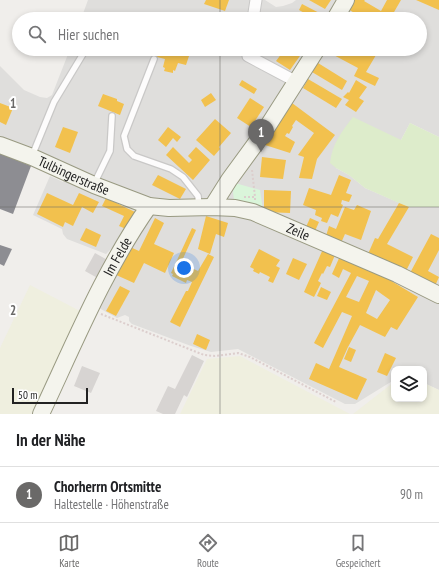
<!DOCTYPE html>
<html lang="de">
<meta charset="utf-8">
<style>
body{margin:0;font-family:"PT Sans Narrow",sans-serif;background:#f2f2f2;color:#202124}
.controls{position:absolute;right:12px;bottom:12px;display:grid;overflow:hidden;border-radius:8px;box-shadow:0 2px 6px #0003}
.controls button{width:36px;height:36px;display:grid;place-items:center;padding:0;border:0;border-bottom:1px solid #e0e0e0;background:#fff;color:#202124;font:20px sans-serif}
.scale{position:absolute;left:12px;bottom:10px;width:76px;box-sizing:border-box;padding-left:4px;border:2px solid #222;border-top:0;font-size:11px;line-height:14px;white-space:nowrap;color:#222;-webkit-text-stroke:3px #fff;paint-order:stroke}
.you{position:absolute;left:184px;top:268px;width:14px;height:14px;margin:-10px;border:3px solid #fff;border-radius:50%;background:#1a73e8;box-shadow:0 0 0 6px #1a73e833}
.badge{display:grid;place-items:center;width:26px;height:26px;border-radius:50%;background:#6a6968;color:#fff;font-size:13px;font-weight:700}
.pin{position:absolute;translate:-50% -33px;filter:drop-shadow(0 1px 2px #0008)}
.pin::after{content:'';position:absolute;top:21px;width:14px;height:12px;background:inherit;clip-path:polygon(0 0,100% 0,50% 100%)}
.list{margin:0;padding:0;list-style:none}
h2{display:flex;justify-content:space-between;align-items:center;height:52px;margin:0;padding:0 16px;font-size:17px}
h2 small{font-size:13px;font-weight:400;color:#757577}
.list li{display:grid;grid-template-columns:26px 1fr auto;gap:12px;align-items:center;box-sizing:border-box;height:56px;padding:0 16px;border-top:1px solid #e0e0e0}
.list b{display:block;font-size:15px;white-space:nowrap}
.list p{margin:0;font-size:13px;white-space:nowrap;color:#757577}
.list em{font-size:13px;font-style:normal;color:#757577}
.icon{flex:none;width:22px;height:22px;fill:none;stroke:currentColor;stroke-width:2;stroke-linecap:round;stroke-linejoin:round}
.map{position:relative;flex:none;width:439px;height:414px;overflow:hidden}
.search{position:absolute;background:#fff;box-shadow:0 2px 6px #0003;left:12px;right:12px;top:12px;height:44px;display:flex;align-items:center;gap:10px;box-sizing:border-box;padding:0 14px;border-radius:22px;color:#757577;font-size:15px}
.sheet{height:108px;background:#fff}
nav{display:flex;justify-content:space-around;align-items:center;box-sizing:border-box;height:56px;border-top:1px solid #e0e0e0;background:#fff;font-size:11px;color:#757577}
nav a{display:grid;justify-items:center;gap:2px}
nav .on{color:#6a6968}
.map>svg:first-child{display:block}
.residential{fill:#dfdedc}
.farmland{fill:#efefdf}
.grass{fill:#ddeccb}
.park{fill:#daf5da}
.homes{fill:#f2c14e;fill-rule:evenodd}
.industry{fill:#8d8d92}
.building{fill:#d7d4d2}
.lines{fill:none;stroke-linecap:round;stroke-linejoin:round}
.lane-casing{stroke:#c9c8c7;stroke-width:8}
.street-casing{stroke:#c9c8c7;stroke-width:13}
.secondary-casing{stroke:#999a82;stroke-width:18}
.path{stroke:#dccecd;stroke-width:2;stroke-dasharray:2 2;stroke-linecap:butt}
.lane{stroke:#fdfcfc;stroke-width:5.5}
.street{stroke:#fdfcfc;stroke-width:11}
.secondary{stroke:#f4f4ed;stroke-width:16}
.grid{fill:none;stroke:#6a6968;stroke-width:1;stroke-opacity:0.55}
.labels{text-anchor:middle;stroke-width:4;stroke-linejoin:round;paint-order:stroke}
.street-label{font-size:14px;fill:#222;stroke:#fff}
.grid-label{font-size:13px;text-anchor:middle;font-weight:bold;fill:#6a6968;stroke:#fff;stroke-width:4;stroke-linejoin:round;paint-order:stroke}
</style>
<div class="map">
<svg width="439" height="414" viewBox="0 0 439 414">
<rect width="100%" height="100%" fill="#f0eeeb"/>
<polygon class="residential" points="88,0 265,0 276,7 283,6 292,3 296,0 439,0 439,137 410,123 401,140 336,168 349,175 365,188 409,207 439,207 439,390 424,383 424,369 394,369 394,380 355,404 345,404 238,349 211,352 191,346 132,324 129,321 129,317 125,315 117,318 99,308 98,305 119,241 106,254 67,239 63,234 62,229 33,215 50,176 63,182 68,166 38,154 38,151 32,147 27,150 0,137 0,66 24,90 40,97 47,98 52,95 70,49 420,49 420,19 81,19"/>
<g class="farmland">
<polygon points="30,285 80,311 31,414 0,414 0,348"/>
<polygon points="240,356 350,414 180,414 207,359"/>
<polygon points="394,382 394,399 424,399 424,383 439,390 439,414 353,414"/>
</g>
<path class="grass" d="M353,117L401,140L410,123L439,137V207H409L399,203L365,188L349,175L336,168L330,163C332,144 342,131 353,117Z"/>
<polygon class="park" points="235,183 260,190 263,210 234,200 233,192"/>
<g class="homes">
<polygon points="206,0 229,0 225,11 204,4"/>
<polygon points="309,0 331,0 325,9"/>
<polygon points="353,0 365,0 364,1 381,11 387,0 401,0 390,19 360,19 355,16 356,14 348,9"/>
<polygon points="416,0 439,0 439,10"/>
<polygon points="302,4 329,18 328,19 315,19 299,10"/>
<polygon points="155,49 176,49 190,53 186,65 178,63 175,71 173,70 173,73 164,71 165,68 163,67 165,59 153,56"/>
<polygon points="285,49 308,49 304,54 302,53 290,70 276,61"/>
<polygon points="330,49 348,49 358,55 361,49 364,49 376,55 366,72 379,78 375,86 354,76 358,68 328,52"/>
<polygon points="318,63 347,81 342,90 312,72"/>
<polygon points="308,79 342,99 336,108 303,88"/>
<polygon points="242,80 257,89 254,94 239,85"/>
<polygon points="356,80 367,87 359,98 364,101 356,112 345,105 349,100 343,97 348,92 349,93"/>
<polygon points="211,93 216,100 205,107 201,100"/>
<polygon points="103,94 117,99 117,101 124,104 120,115 98,106"/>
<polygon points="250,98 264,107 251,127 237,118"/>
<polygon points="0,103 13,108 6,125 0,122"/>
<polygon points="292,103 335,135 317,159 312,179 299,178 304,157 298,155 314,133 296,120 292,126 293,127 289,134 287,133 285,136 295,142 290,153 265,145"/>
<polygon points="215,119 231,133 219,147 220,149 214,156 196,140"/>
<polygon points="63,127 78,132 70,153 55,147"/>
<polygon points="168,127 181,137 177,142 173,138 166,147 158,140"/>
<polygon points="173,147 189,163 192,160 188,156 196,147 210,160 193,180 166,155"/>
<polygon points="262,157 286,160 283,179 260,177"/>
<polygon points="158,175 186,189 180,199 152,185"/>
<polygon points="339,175 351,180 346,193 352,195 349,202 342,200 341,204 343,205 338,217 331,214 327,223 321,221 322,218 315,215 316,210 303,205 309,188 331,195"/>
<polygon points="264,190 291,191 290,213 264,212"/>
<polygon points="47,193 73,205 79,193 99,202 93,213 82,207 73,226 65,222 63,227 37,214"/>
<polygon points="106,198 135,212 126,229 119,226 124,216 102,206"/>
<polygon points="399,203 409,207 387,244 413,257 406,271 380,258 368,254 375,238 378,239"/>
<polygon points="357,205 371,211 361,240 345,234 341,243 326,236 329,226 336,229 345,207 354,210"/>
<polygon points="206,216 228,223 224,237 216,234 210,254 198,249"/>
<polygon points="155,218 164,223 154,244 174,253 165,273 144,263 134,283 114,274 128,246 139,251"/>
<polygon points="310,218 319,222 315,231 306,227"/>
<polygon points="86,228 101,235 96,247 80,240"/>
<polygon points="192,228 196,230 181,263 198,271 208,254 214,257 180,327 170,322 186,291 188,291 192,282 187,280 186,283 172,276 173,274 171,273"/>
<polygon points="431,234 439,238 439,250 428,271 439,277 435,286 410,273"/>
<polygon points="259,249 280,260 276,266 280,268 273,283 268,281 270,277 260,272 259,274 253,271 254,269 250,267"/>
<polygon points="323,249 335,255 330,267 327,266 323,274 322,273 318,281 321,283 314,297 304,292"/>
<path d="M340,256L383,276L418,297L397,330L391,327L385,337L360,325L348,347L339,367L367,379L357,400L309,379L316,363L329,369L352,316L342,312L323,348L314,343L351,273L343,269L339,278L332,274ZM357,276L369,281L359,302L346,297ZM376,290L390,300L377,319L366,313Z"/>
<polygon points="293,258 307,264 299,280 286,274"/>
<polygon points="120,286 130,291 116,316 106,311"/>
<polygon points="321,287 331,292 327,300 317,296"/>
<polygon points="197,334 210,340 206,350 193,344"/>
<polygon points="349,347 356,350 351,362 344,359"/>
<polygon points="385,353 396,358 387,376 377,372"/>
</g>
<g class="industry">
<polygon points="0,153 31,166 13,214 0,209"/>
<polygon points="0,245 12,249 4,266 0,264"/>
</g>
<g class="building">
<polygon points="95,253 111,262 101,280 85,271"/>
<polygon points="192,355 204,361 187,397 184,395 175,414 163,414 156,411 168,386 175,389"/>
<polygon points="82,366 100,373 91,393 74,386"/>
</g>
<g class="lines">
<defs>
<g id="lane">
<polyline points="154,59 124,136 127,149 134,156 171,169 183,177 198,196 199,206"/>
<polyline points="32,156 54,102 86,49"/>
<polyline points="94,184 110,151 112,116"/>
</g>
<g id="street">
<polyline points="253,19 256,0"/>
<polyline points="249,49 248,56 295,81"/>
</g>
<g id="secondary">
<polyline points="335,19 346,0"/>
<path id="s1" d="M0,145L32,157L94,185L149,206L169,208L212,207L235,208L253,212L397,274L439,295"/>
<polyline points="212,207 229,180 264,132 317,49"/>
<path id="s2" d="M41,414C74,344 104,270 149,206"/>
</g>
</defs>
<use href="#lane" class="lane-casing"/>
<use href="#street" class="street-casing"/>
<use href="#secondary" class="secondary-casing"/>
<g class="path">
<polyline points="252,170 255,197"/>
<polyline points="244,197 255,197 255,201"/>
<polyline points="101,314 204,355 215,356 238,353 250,357 336,402"/>
</g>
<use href="#lane" class="lane"/>
<use href="#street" class="street"/>
<use href="#secondary" class="secondary"/>
</g>
<path class="grid" d="M220,0V19M220,49V414M0,207H439"/>
<g class="labels">
<g class="street-label">
<text dy="5" stroke="none"><textPath href="#s1" startOffset="80">Tulbingerstraße</textPath></text>
<text dy="5" stroke="none"><textPath href="#s1" startOffset="315">Zeile</textPath></text>
<text dy="5" stroke="none"><textPath href="#s2" startOffset="175">Im Felde</textPath></text>
</g>
</g>
<g class="grid-label">
<text x="13" y="108">1</text>
<text x="13" y="315">2</text>
</g>
</svg>
<div class="controls">
<button><svg class="icon" aria-label="layers" viewBox="0 0 24 24"><path d="M12 4l9 5-9 5-9-5zM3 14l9 5 9-5"/></svg></button>
</div>
<div class="scale">50 m</div>
<div class="you"></div>
<div class="pin badge" style="left:261px;top:152px">1</div>
<div class="search"><svg class="icon" aria-label="search" viewBox="0 0 24 24"><circle cx="10" cy="10" r="6"/><path d="M15 15l6 6"/></svg>Hier suchen</div>
</div>
<section class="sheet">
<h2>In der Nähe<small></small></h2>
<ul class="list">
<li><span class="badge">1</span><div><b>Chorherrn Ortsmitte</b><p>Haltestelle · Höhenstraße</p></div><em>90 m</em></li>
</ul>
</section>
<nav>
<a class="on"><svg class="icon" aria-label="map" viewBox="0 0 24 24"><path d="M3 6l6-2 6 2 6-2v14l-6 2-6-2-6 2zM9 4v14M15 6v14"/></svg>Karte</a>
<a><svg class="icon" aria-label="directions" viewBox="0 0 24 24"><path d="M12 3l9 9-9 9-9-9zM9 14v-3h6M13 9l2 2-2 2"/></svg>Route</a>
<a><svg class="icon" aria-label="saved" viewBox="0 0 24 24"><path d="M7 4h10v16l-5-4-5 4z"/></svg>Gespeichert</a>
</nav>
